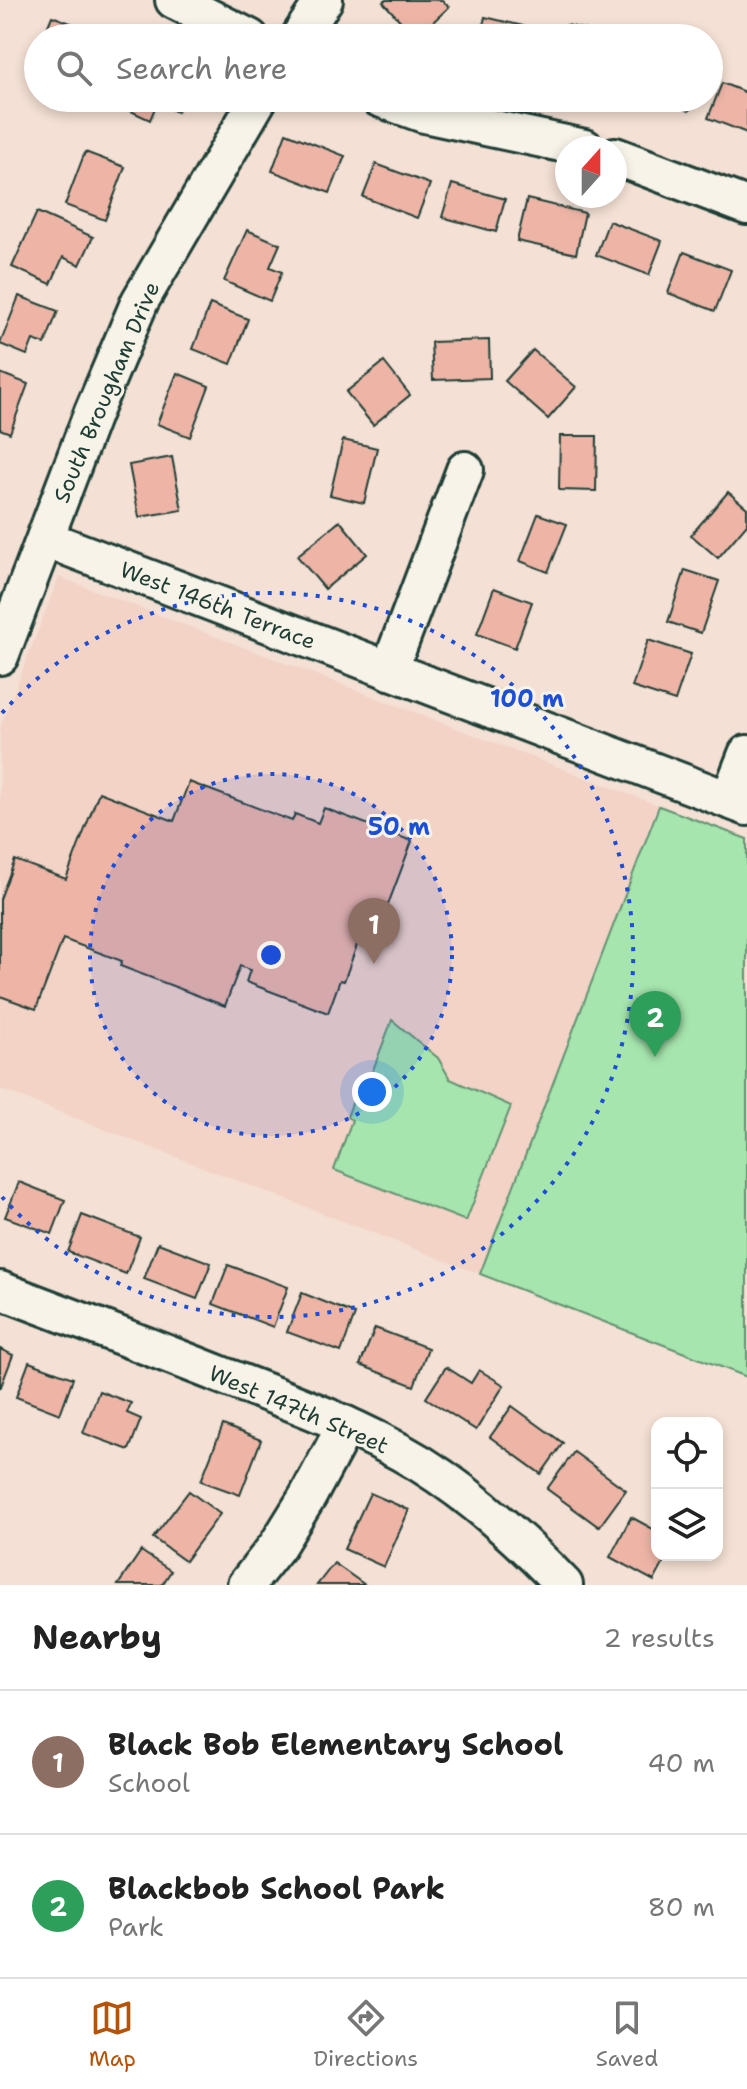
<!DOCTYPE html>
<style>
body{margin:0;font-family:"Shantell Sans",sans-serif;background:#f2f2f2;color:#222}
.controls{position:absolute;right:24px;bottom:24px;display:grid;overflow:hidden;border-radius:16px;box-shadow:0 4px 12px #0003}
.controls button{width:72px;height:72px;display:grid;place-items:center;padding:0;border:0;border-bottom:2px solid #e0e0e0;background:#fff;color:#222;font:40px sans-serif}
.compass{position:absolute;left:555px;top:136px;width:72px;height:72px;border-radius:50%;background:#fff;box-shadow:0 4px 12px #0003;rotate:21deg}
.you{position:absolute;left:372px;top:1092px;width:28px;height:28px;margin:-20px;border:6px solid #fff;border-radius:50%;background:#1a73e8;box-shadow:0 0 0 12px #1a73e833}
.badge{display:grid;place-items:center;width:52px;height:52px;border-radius:50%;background:#b45309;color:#fff;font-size:26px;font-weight:700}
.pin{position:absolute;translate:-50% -66px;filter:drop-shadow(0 2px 4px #0008)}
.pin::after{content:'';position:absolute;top:42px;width:28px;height:24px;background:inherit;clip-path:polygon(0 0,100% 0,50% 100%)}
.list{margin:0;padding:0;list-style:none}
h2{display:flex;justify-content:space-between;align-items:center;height:104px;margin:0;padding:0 32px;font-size:34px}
h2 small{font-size:26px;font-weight:400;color:#767676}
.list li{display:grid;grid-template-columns:52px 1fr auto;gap:24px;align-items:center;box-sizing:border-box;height:144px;padding:0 32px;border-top:2px solid #e0e0e0}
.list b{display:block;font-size:30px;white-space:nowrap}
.list p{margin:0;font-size:26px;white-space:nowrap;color:#767676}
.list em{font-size:26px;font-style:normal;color:#767676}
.icon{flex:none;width:44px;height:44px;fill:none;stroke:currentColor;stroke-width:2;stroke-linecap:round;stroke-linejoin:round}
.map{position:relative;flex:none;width:747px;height:1585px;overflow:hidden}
.search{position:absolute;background:#fff;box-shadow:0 4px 12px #0003;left:24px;right:24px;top:24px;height:88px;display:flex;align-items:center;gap:20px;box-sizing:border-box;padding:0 28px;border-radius:44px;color:#767676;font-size:30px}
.sheet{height:392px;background:#fff}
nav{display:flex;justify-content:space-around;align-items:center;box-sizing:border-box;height:112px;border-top:2px solid #e0e0e0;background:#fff;font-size:22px;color:#767676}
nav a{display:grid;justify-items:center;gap:4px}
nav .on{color:#b45309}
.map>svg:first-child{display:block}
.built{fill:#f2d3c6}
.green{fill:#a6e5ae;stroke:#629171;stroke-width:2}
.building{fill:#eeb5a7;stroke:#1f3d34;stroke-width:2}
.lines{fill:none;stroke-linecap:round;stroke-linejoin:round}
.minor-casing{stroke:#1f3d34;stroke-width:42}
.minor{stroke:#f7f3e8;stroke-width:36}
.ring{fill:none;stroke:#1d4ed8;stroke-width:4;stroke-dasharray:4 8}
.labels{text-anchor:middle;stroke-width:6;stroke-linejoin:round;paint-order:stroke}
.street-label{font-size:22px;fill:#1f3d34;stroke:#f7f3e8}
.centre{fill:#1d4ed8;stroke:#f7f3e8;stroke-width:4}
.ring-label{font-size:24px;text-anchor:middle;font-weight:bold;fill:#1d4ed8;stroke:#f7f3e8;stroke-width:6;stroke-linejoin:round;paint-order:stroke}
</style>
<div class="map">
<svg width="747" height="1585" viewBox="0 0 747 1585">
<rect width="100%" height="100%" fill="#f4e0d4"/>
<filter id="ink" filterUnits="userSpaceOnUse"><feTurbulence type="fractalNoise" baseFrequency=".0125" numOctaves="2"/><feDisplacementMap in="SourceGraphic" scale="16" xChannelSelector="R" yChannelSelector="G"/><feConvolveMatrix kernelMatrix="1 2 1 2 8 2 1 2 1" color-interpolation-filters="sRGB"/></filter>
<g filter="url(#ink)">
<polygon class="built" points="59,577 747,839 747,1377 0,1089 0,728"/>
<g class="green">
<polygon points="659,806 747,839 747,1377 480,1274"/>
<polygon points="392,1020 438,1058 450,1079 511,1106 466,1221 334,1170 352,1120 347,1117 360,1082 368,1083"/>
</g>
<g class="building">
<polygon points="385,0 442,0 449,7 416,38 383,2"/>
<polygon points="52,16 84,28 80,38 43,38"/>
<polygon points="485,17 540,30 538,38 480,38"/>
<polygon points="567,25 617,38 564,38"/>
<polygon points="722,83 747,93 747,133 708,118"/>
<polygon points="183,98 177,112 157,103 150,120 105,99"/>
<polygon points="656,98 694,98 689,111"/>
<polygon points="286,133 345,156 330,193 272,171"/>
<polygon points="85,152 125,167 105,220 65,205"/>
<polygon points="376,164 430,184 417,218 363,197"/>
<polygon points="452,184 505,199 496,232 442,217"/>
<polygon points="527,199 585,213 576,254 517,241"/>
<polygon points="37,212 93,237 80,265 63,257 51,284 12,267"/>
<polygon points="609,221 662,241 649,275 596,255"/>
<polygon points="247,230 280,244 270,267 282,272 270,301 224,281"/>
<polygon points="684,252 731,270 715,311 668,293"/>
<polygon points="19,296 58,311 45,344 33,340 27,355 0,344"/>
<polygon points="210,304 248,319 231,364 193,349"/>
<polygon points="489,340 490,378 433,380 431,342"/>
<polygon points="533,350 576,387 548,419 505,381"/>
<polygon points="384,362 410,395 373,425 346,392"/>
<polygon points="0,373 28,384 10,433 0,429"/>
<polygon points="177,373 209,386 190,437 157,424"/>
<polygon points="560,436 597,436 596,491 559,490"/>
<polygon points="343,440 377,448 364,503 330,495"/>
<polygon points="172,457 182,510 139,517 129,465"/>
<polygon points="728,492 747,508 747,524 718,558 691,535"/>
<polygon points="538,514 567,524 548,572 520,561"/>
<polygon points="340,521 367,554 325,589 297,556"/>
<polygon points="685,570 719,581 701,633 668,622"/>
<polygon points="494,588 532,602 515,648 477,634"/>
<polygon points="648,640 691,654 675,701 632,687"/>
<polygon points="189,782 292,821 295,814 318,823 324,808 412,841 375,939 361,934 344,981 340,980 328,1013 246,982 250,970 240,966 225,1006 120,966 122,961 63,939 36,1009 0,996 0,899 15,860 66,879 99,792 174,821"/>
<polygon points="19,1182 65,1200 52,1234 5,1217"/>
<polygon points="82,1215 140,1237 126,1274 68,1252"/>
<polygon points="158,1243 211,1263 197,1299 144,1279"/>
<polygon points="228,1265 288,1287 273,1327 213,1304"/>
<polygon points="302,1293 355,1314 341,1352 287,1332"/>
<polygon points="375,1328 428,1348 414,1386 360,1365"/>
<polygon points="0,1349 13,1355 0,1389"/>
<polygon points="29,1362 73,1378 60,1414 16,1397"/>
<polygon points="446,1367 471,1383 479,1370 504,1385 476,1430 426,1398"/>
<polygon points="99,1391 131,1403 127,1413 141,1419 129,1450 83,1433"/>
<polygon points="512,1406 563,1443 541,1474 490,1437"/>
<polygon points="223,1425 261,1440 240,1495 201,1481"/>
<polygon points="574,1452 626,1490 599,1527 547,1489"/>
<polygon points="189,1491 220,1514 185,1561 153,1538"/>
<polygon points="370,1493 409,1510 384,1567 344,1549"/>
<polygon points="631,1517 657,1531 657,1555 668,1555 654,1581 610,1557"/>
<polygon points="141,1551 171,1571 162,1585 118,1585"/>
<polygon points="334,1563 365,1585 317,1585"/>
</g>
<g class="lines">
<defs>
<g id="minor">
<polyline points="174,0 250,38"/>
<polyline points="299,38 324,0"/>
<polyline points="379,98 424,114 585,148"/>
<polyline points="615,156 747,206"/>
<polyline points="46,539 747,807"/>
<polyline points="0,656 93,412 140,301 259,98"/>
<polyline points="389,671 465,470"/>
<polyline points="729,800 747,754"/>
<path d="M0,1290C74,1318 148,1346 221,1375C289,1401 358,1426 421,1464C474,1497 521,1540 564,1585"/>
<polyline points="246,1585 277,1546 308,1496 346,1425"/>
</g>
</defs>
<use href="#minor" class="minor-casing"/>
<use href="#minor" class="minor"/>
</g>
</g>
<circle cx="271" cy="955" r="181" fill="#1d4ed8" fill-opacity=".12"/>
<g class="ring">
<circle cx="271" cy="955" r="181"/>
<path d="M2 713A362 362 0 1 1 2 1197"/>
</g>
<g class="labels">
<g class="street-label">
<text transform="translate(106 392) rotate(-67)" y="8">South Brougham Drive</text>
<text transform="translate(218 605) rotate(21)" y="8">West 146th Terrace</text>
<text transform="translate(299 1409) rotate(23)" y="8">West 147th Street</text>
</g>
</g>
<circle cx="271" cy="955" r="12" class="centre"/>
<g class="ring-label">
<text x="527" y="707">100 m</text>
<text x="399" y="835">50 m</text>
</g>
</svg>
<div class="controls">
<button><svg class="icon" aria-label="locate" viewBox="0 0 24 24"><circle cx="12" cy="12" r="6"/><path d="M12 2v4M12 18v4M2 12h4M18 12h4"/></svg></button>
<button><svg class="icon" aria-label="layers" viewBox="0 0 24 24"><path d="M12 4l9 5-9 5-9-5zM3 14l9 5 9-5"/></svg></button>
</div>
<svg class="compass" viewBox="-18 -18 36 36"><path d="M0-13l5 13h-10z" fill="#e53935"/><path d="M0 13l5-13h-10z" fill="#767676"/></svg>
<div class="you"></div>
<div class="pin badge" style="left:374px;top:964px;background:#8d6e63">1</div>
<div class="pin badge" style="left:655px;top:1057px;background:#2e9e5b">2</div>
<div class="search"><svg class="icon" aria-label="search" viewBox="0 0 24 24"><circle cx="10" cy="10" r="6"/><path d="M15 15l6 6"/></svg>Search here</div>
</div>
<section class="sheet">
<h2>Nearby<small>2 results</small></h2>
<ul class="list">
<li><span class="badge" style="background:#8d6e63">1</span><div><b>Black Bob Elementary School</b><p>School</p></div><em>40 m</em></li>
<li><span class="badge" style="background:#2e9e5b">2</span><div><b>Blackbob School Park</b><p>Park</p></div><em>80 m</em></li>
</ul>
</section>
<nav>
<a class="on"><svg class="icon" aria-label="map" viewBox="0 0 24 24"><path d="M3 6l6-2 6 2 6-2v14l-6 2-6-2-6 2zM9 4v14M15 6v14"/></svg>Map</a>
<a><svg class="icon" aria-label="directions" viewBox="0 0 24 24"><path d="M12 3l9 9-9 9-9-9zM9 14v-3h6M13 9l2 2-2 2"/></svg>Directions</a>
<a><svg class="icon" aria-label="saved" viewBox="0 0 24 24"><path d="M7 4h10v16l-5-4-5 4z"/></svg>Saved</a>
</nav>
